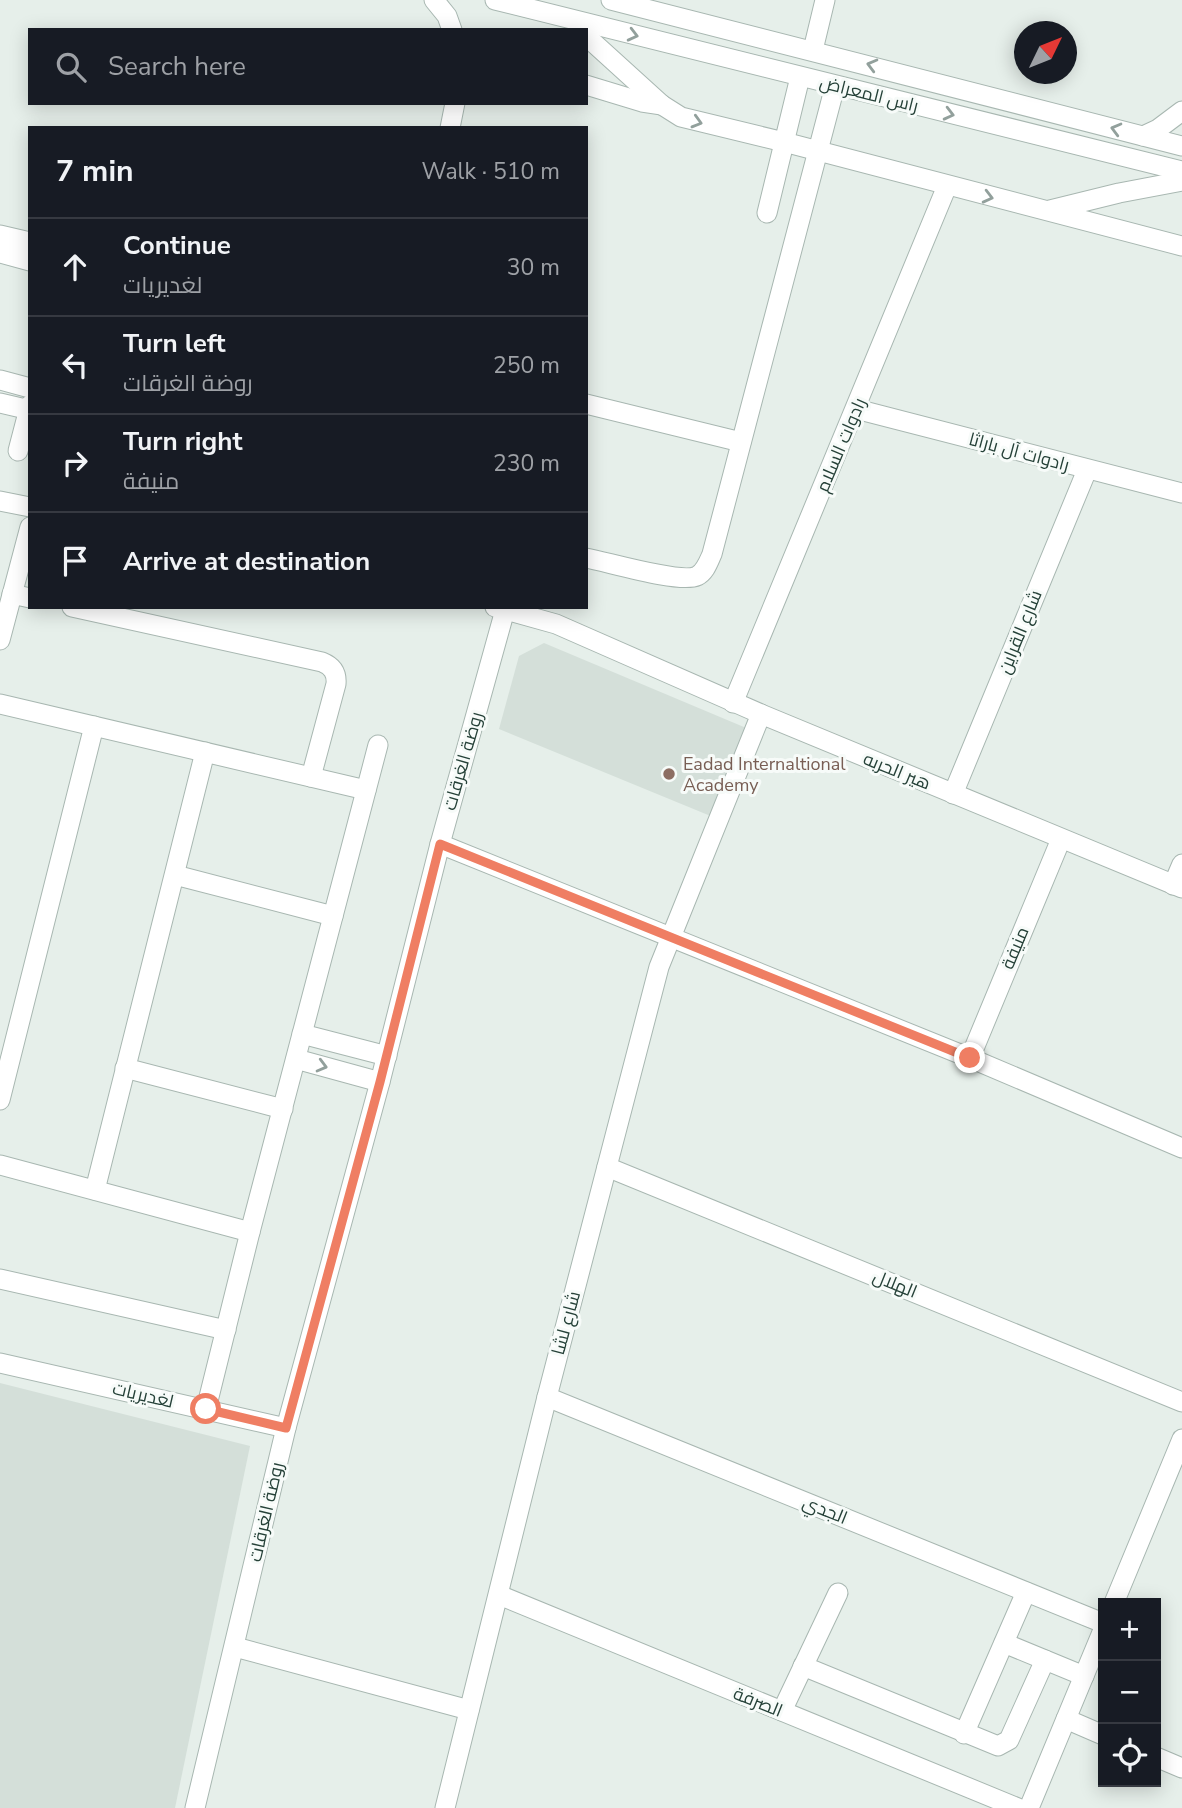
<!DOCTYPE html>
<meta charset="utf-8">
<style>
body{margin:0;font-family:"Nunito Sans",Cairo,sans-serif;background:#242831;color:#f1f3f6}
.controls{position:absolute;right:21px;bottom:21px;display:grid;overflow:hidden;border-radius:0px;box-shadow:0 4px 18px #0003}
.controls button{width:63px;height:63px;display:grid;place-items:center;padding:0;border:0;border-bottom:2px solid #363941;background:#171b24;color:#f1f3f6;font:35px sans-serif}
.compass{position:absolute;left:1014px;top:21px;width:63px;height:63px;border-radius:50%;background:#171b24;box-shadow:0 4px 18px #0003;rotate:47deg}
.stop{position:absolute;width:21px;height:21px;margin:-16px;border:5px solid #ef7e63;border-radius:50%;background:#fff}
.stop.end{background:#ef7e63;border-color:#fff;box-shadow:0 2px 7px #0008}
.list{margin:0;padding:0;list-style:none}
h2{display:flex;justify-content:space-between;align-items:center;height:91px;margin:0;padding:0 28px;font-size:30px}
h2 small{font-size:23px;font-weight:400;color:#9ea1a6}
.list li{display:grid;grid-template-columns:46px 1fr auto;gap:21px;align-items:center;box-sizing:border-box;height:98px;padding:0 28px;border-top:2px solid #363941}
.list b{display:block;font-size:26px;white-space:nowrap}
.list p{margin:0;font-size:23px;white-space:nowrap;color:#9ea1a6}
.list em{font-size:23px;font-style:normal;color:#9ea1a6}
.icon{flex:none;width:38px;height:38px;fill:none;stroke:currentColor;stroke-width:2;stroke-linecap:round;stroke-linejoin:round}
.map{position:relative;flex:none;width:1182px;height:1808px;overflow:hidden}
.search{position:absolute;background:#171b24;box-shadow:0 4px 18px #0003;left:28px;top:28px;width:560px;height:77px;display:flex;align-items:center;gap:18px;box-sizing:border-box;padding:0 24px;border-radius:0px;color:#9ea1a6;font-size:26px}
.panel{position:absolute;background:#171b24;box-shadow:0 4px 18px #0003;left:28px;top:126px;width:560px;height:483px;border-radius:0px}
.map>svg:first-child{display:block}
.built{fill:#d4dfd9}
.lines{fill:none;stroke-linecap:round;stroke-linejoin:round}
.minor-casing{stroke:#a8b7b1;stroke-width:21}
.minor{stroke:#fff;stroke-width:19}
.oneway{stroke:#92a09c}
.route{stroke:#ef7e63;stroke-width:9}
.education-dot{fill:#8d6e63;stroke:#f7fbf9;stroke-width:2.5}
.labels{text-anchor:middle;stroke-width:6;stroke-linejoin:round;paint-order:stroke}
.street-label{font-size:18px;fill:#254138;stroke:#f7fbf9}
.education-label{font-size:18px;fill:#785e54;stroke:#f7fbf9;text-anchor:start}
</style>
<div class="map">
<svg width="1182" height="1808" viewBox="0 0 1182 1808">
<rect width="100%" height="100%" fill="#e6efea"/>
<g class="built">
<polygon points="544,643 751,730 713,817 499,729 519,656"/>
<polygon points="0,1383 250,1446 175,1808 0,1808"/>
</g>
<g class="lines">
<defs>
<g id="minor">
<polyline points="434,0 447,16 452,30"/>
<polyline points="495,0 1182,171"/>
<polyline points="611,0 1182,146"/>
<polyline points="586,36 662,105 681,117 784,142 1182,246"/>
<polyline points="813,50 825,0"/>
<polyline points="586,85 642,102 662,105"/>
<polyline points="450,128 455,103"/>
<polyline points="1143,136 1158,129 1182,111"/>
<polyline points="1050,210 1119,193 1182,181"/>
<polyline points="767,213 800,77"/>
<polyline points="0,235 30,242"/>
<polyline points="0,253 30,261"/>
<polyline points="0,380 30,388"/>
<polyline points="0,403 30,410"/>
<polyline points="586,404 741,442"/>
<polyline points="856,409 1182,493"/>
<polyline points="18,451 30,405"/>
<polyline points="0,501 30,507"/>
<path d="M586,558C608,562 680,584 697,576C705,572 708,563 712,554L835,86"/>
<polyline points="12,594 30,598"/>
<path d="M72,607L322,662C332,666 337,673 336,684L311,777"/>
<polyline points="495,607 556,624 761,714 1182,888"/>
<polyline points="0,640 30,527"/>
<polyline points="733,703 947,186"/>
<polyline points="0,704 366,790"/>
<polyline points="953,794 1087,470"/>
<polyline points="440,844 970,1058 1182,1148"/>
<polyline points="175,875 333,916"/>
<polyline points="1173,885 1182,864"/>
<polyline points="302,1034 387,1056"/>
<polyline points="970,1058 1061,839"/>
<polyline points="296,1059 380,1082"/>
<polyline points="125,1068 283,1109"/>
<polyline points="0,1100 94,726"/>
<polyline points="0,1165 250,1232"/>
<polyline points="607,1167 1182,1402"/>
<polyline points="95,1190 205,752"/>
<polyline points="0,1279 226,1330"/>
<polyline points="0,1363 286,1428"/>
<polyline points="547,1397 1103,1623"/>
<polyline points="206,1409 250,1232 378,745"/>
<polyline points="499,1595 1018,1808"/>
<polyline points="1114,1603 1182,1439"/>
<polyline points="1004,1643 1084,1676"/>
<polyline points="235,1647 469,1710"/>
<polyline points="803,1666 998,1746 1009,1740 1045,1660"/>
<polyline points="782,1711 838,1593"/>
<polyline points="1066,1719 1103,1735"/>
<polyline points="964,1734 1026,1592"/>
<polyline points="1156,1757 1182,1768"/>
<polyline points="195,1808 286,1428 380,1082 440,844 505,610"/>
<polyline points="445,1808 547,1397 659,967 761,714"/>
<polyline points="1029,1808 1103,1630"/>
</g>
</defs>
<use href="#minor" class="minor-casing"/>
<use href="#minor" class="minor"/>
</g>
<defs><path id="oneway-chevron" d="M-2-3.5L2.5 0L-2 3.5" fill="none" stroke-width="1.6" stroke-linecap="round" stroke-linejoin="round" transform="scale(1.75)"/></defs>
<g class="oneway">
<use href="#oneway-chevron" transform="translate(633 35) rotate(14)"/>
<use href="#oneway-chevron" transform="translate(872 65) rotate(-165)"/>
<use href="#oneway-chevron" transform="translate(949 114) rotate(14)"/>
<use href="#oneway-chevron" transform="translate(697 122) rotate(16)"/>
<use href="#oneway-chevron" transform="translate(1116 129) rotate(-165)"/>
<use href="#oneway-chevron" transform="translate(988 197) rotate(14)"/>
<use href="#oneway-chevron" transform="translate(322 1066) rotate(15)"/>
</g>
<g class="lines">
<polyline class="route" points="206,1409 286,1428 380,1082 440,844 970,1058"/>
</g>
<circle class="education-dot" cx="669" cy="774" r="7"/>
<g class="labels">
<g class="street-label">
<text transform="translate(869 94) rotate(14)" y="6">راس المعراض</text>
<text transform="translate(841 445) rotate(-67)" y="6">رادوات السلام</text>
<text transform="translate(1019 452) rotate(15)" y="6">رادوات آل باراثا</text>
<text transform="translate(1020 632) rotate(-68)" y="6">شارع القراين</text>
<text transform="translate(463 761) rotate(-74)" y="6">روضة الغرقات</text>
<text transform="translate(897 771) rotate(22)" y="6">هير الحربه</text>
<text transform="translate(1015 948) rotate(-67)" y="6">منيفة</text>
<text transform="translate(895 1284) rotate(22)" y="6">الهلال</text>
<text transform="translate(566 1323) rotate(-75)" y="6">شارع لشا</text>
<text transform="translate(143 1395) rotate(13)" y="6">لغديريات</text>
<text transform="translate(825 1510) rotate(22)" y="6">الجدي</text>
<text transform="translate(266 1512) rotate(-77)" y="6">روضة الغرقات</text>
<text transform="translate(758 1702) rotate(22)" y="6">الصرفة</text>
</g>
<g class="education-label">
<text x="683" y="770">Eadad Internaltional<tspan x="683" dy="21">Academy</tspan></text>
</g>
</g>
</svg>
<div class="controls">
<button>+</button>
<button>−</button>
<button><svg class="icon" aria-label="locate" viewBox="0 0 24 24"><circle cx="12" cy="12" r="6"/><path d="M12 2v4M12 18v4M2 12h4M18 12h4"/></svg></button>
</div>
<svg class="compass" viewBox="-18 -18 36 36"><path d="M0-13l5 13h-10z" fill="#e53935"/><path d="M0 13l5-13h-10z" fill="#9ea1a6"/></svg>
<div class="stop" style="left:206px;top:1409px"></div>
<div class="stop end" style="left:970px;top:1058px"></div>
<div class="search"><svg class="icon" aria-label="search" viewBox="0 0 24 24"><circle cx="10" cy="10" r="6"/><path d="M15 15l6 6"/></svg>Search here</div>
<section class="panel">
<h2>7 min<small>Walk · 510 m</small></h2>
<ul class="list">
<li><svg class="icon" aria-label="ahead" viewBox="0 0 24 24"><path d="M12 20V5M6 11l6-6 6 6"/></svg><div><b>Continue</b><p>لغديريات</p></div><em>30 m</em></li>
<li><svg class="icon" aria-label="left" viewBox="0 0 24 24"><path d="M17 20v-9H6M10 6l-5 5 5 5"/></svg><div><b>Turn left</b><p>روضة الغرقات</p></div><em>250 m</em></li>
<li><svg class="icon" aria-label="right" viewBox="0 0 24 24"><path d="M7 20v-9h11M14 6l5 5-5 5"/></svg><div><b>Turn right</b><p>منيفة</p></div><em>230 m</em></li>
<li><svg class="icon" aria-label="arrive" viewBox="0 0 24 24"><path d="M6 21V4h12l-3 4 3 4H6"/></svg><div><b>Arrive at destination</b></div></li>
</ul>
</section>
</div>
